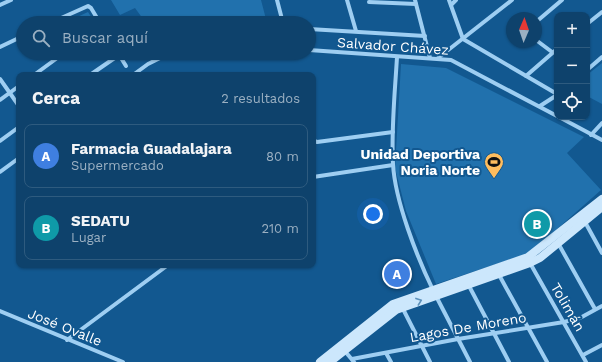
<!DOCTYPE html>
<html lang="es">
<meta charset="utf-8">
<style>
body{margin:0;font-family:"Work Sans",sans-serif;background:#174972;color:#f1f3f6}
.controls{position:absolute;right:12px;top:12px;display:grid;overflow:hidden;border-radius:8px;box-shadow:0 1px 3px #0004}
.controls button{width:36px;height:36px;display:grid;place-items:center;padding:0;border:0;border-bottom:1px solid #2e5b7f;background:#0e426c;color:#f1f3f6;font:20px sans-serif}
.compass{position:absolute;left:506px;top:12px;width:36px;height:36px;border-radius:50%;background:#0e426c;box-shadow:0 1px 3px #0004;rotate:2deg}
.you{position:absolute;left:373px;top:214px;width:14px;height:14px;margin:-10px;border:3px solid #fff;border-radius:50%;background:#1a73e8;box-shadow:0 0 0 6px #1a73e833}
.badge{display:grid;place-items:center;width:26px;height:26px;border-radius:50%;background:#95b2f1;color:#fff;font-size:13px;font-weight:700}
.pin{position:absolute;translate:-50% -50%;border:2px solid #fff;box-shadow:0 1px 4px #0006}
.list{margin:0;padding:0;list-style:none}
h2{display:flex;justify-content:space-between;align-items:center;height:52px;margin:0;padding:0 16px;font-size:17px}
h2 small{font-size:13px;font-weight:400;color:#9bb0c2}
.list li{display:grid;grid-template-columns:26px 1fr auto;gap:12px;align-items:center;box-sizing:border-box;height:64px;margin:0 8px 8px;padding:0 8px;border:1px solid #2e5b7f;border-radius:8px}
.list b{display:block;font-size:15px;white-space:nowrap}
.list p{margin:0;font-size:13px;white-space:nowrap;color:#9bb0c2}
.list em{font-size:13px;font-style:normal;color:#9bb0c2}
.icon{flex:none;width:22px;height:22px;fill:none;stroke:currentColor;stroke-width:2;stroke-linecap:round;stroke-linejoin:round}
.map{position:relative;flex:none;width:602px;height:362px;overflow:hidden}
.search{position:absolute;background:#0e426c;box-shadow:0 1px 3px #0004;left:16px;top:16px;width:300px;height:44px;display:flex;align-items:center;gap:10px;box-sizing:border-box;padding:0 14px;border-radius:22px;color:#9bb0c2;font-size:15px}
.panel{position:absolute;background:#0e426c;box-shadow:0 1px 3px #0004;left:16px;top:72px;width:300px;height:196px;border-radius:8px}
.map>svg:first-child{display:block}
.green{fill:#2171ad}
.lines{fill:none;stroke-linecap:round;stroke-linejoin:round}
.street{stroke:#9ecef2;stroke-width:4}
.secondary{stroke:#cce7fc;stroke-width:8}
.oneway{stroke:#5c91bb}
.labels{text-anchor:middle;stroke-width:4;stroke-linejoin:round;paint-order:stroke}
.street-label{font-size:14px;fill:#fff;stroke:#125890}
.poi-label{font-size:14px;font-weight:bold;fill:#fff;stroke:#125890;text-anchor:end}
</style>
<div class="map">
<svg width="602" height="362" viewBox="0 0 602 362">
<rect width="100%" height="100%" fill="#125890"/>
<g class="green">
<polygon points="111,0 261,0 267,23 216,23 214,17 188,23 146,23 135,8 120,15"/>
<polygon points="88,12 95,23 64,23"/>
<polygon points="602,63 602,104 587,96 587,75"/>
<polygon points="401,64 446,68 584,137 567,153 601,190 530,253 436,284 406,211 395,168"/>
</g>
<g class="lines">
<g class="street">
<polyline points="277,0 283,23"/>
<polyline points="347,0 356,31"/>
<polyline points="415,0 430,58"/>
<polyline points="449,0 463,39 557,94"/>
<polyline points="369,2 416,4"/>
<polyline points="0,5 11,0"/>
<polyline points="451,5 456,0"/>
<polyline points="536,22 562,0"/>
<polyline points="50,23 88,6 91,8 100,23"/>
<polyline points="587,24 602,12"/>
<polyline points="509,26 512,27"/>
<polyline points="309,29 425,36"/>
<polyline points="536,40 552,52"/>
<polyline points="0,47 23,36"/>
<polyline points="309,50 451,60 557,116"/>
<polyline points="118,53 126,66"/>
<path d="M397,57C395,92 391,129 393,164C395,201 417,257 433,290"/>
<polyline points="438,58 512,0"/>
<polyline points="587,70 602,57"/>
<polyline points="34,75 64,53"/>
<polyline points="90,75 119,55"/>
<polyline points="133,75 148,64 170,53"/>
<polyline points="526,76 557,49"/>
<polyline points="0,79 19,106"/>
<polyline points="0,100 19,86"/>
<polyline points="540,106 557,95"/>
<polyline points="559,117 602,140"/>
<polyline points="591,135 602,123"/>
<polyline points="313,140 317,142 393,132"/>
<polyline points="0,141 19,127"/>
<polyline points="0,172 19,158"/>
<polyline points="313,177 393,165"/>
<polyline points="585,222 602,253"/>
<polyline points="558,243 595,309"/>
<polyline points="530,263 586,362"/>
<polyline points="498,273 547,362"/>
<polyline points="468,284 509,362"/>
<polyline points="436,296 470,362"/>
<polyline points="402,307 430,362"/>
<polyline points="0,311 123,362"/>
<polyline points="67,340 168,265"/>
<polyline points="344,350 354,362"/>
<polyline points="386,353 391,362"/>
<polyline points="583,355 602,345"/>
<polyline points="352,359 458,339 564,322 580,318 602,306"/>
</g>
<g class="secondary">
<polyline points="320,362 393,304 528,257 602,199"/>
<polyline points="330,362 396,310 530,263 540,258 602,207"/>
</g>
</g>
<defs><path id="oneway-chevron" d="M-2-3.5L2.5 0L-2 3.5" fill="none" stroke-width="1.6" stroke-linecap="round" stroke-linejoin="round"/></defs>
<use class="oneway" href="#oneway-chevron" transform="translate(419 301) rotate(-20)"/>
<defs>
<symbol id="stadium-pin" viewBox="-11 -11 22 30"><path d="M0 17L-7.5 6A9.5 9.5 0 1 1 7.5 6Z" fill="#ffbd5e" stroke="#125890"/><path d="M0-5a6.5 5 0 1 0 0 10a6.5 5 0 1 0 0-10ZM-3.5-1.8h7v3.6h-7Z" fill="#111"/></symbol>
</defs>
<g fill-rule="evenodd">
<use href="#stadium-pin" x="483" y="151" width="22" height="30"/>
</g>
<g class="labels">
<g class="street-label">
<text transform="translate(393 46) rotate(4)" y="5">Salvador Chávez</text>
<text transform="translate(568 307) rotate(60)" y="5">Tolimán</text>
<text transform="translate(65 327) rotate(22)" y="5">José Ovalle</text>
<text transform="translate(468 327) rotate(-10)" y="5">Lagos De Moreno</text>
</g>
<g class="poi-label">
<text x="480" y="159">Unidad Deportiva<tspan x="480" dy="16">Noria Norte</tspan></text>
</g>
</g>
</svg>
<div class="controls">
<button>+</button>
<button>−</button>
<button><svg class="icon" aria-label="locate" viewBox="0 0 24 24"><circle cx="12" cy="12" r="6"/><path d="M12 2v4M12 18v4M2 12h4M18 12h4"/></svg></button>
</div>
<svg class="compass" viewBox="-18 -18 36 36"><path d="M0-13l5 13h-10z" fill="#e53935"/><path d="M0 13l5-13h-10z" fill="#9bb0c2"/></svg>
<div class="you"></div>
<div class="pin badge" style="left:397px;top:274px;background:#3f7fe0">A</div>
<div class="pin badge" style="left:537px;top:224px;background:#0f9aa8">B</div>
<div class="search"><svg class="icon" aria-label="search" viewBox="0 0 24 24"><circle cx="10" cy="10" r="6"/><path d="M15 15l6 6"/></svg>Buscar aquí</div>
<section class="panel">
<h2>Cerca<small>2 resultados</small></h2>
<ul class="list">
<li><span class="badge" style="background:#3f7fe0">A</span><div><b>Farmacia Guadalajara</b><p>Supermercado</p></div><em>80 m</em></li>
<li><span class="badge" style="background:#0f9aa8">B</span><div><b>SEDATU</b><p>Lugar</p></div><em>210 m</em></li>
</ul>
</section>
</div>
